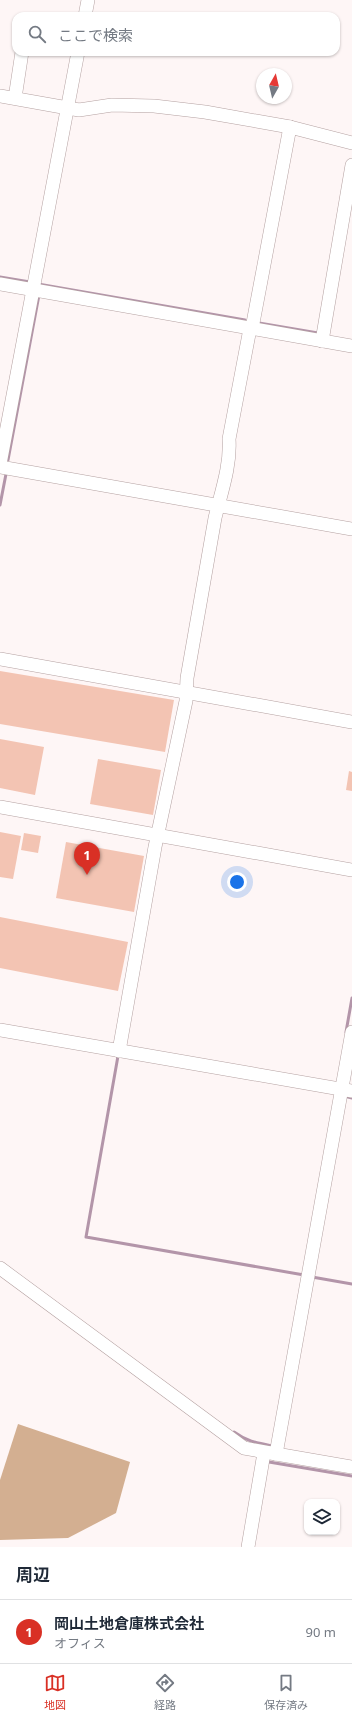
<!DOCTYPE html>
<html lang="ja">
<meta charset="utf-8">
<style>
body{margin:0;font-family:"Noto Sans","Noto Sans JP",sans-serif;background:#f2f2f3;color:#1f2937}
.controls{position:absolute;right:12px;bottom:12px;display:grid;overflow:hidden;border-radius:8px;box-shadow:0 1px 3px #0004}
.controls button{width:36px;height:36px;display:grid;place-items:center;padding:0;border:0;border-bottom:1px solid #e0e1e3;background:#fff;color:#1f2937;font:20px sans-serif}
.compass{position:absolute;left:256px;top:68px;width:36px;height:36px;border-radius:50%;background:#fff;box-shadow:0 1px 3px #0004;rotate:8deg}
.you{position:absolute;left:237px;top:882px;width:14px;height:14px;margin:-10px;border:3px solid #fff;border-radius:50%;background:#1a73e8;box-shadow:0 0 0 6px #1a73e833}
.badge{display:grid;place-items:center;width:26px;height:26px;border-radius:50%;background:#d93025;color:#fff;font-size:13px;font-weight:700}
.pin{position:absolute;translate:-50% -33px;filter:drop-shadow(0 1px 2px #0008)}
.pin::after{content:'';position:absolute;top:21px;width:14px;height:12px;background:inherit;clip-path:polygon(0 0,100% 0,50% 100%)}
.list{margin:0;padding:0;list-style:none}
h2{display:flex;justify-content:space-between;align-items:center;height:52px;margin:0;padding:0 16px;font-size:17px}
h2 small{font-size:13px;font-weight:400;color:#747a83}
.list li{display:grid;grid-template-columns:26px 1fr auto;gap:12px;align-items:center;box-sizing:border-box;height:64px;padding:0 16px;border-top:1px solid #e0e1e3}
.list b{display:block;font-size:15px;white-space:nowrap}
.list p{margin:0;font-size:13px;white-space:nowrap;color:#747a83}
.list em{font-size:13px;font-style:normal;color:#747a83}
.icon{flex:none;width:22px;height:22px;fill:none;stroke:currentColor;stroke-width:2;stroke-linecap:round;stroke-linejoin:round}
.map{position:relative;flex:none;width:352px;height:1547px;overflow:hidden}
.search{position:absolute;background:#fff;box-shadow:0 1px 3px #0004;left:12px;right:12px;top:12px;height:44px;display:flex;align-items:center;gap:10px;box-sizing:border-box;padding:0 14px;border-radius:12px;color:#747a83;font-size:15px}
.sheet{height:116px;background:#fff}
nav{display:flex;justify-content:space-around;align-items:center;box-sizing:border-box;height:56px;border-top:1px solid #e0e1e3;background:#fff;font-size:11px;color:#747a83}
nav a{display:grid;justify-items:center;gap:2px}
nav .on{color:#d93025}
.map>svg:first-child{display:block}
.forest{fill:#d3af91}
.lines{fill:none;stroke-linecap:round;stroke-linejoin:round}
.stream{stroke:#b395a9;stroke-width:3}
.building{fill:#f3c4b3}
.minor-casing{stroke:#b4a1a1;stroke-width:14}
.minor{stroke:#fff;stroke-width:13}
</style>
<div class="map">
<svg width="352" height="1547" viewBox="0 0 352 1547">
<rect width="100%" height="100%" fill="#fef6f6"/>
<polygon class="forest" points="18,1424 130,1462 116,1513 68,1538 0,1540 0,1480"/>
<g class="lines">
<g class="stream">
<polyline points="0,277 30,282"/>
<polyline points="38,284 245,320"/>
<polyline points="259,323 318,333"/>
<polyline points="8,460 39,295"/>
<polyline points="0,505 6,474"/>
<polyline points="346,1032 352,998"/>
<polyline points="118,1056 86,1237 304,1275"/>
<polyline points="344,1096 352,1098"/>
<polyline points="312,1277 352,1284"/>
<path d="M234,1432C246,1441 257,1443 272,1446"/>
<polyline points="269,1462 352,1476"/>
</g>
</g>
<g class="building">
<polygon points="0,671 174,700 165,752 0,724"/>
<polygon points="0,739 44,747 35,795 0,788"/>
<polygon points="98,759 161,770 153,815 90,804"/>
<polygon points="349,771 352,772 352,791 346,790"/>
<polygon points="0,832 21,836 13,879 0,877"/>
<polygon points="24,833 41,836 38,853 21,850"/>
<polygon points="66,842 144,856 134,912 56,898"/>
<polygon points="0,917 128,942 118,991 0,968"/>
</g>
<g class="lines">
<defs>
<g id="minor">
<polyline points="85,16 88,0"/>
<polyline points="0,96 79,110 112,105 154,106 205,112 290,127 352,143"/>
<polyline points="15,98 22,52"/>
<polyline points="0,284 352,346"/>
<polyline points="322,341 352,165"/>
<polyline points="0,464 78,52"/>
<polyline points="0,467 352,529"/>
<polyline points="0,659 352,722"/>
<polyline points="0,807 352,870"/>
<polyline points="0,1030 352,1091"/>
<path d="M119,1051L155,847L186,701L187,678L215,518C221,493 231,465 229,439L249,334L253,323L290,127"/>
<polyline points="0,1268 244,1448 276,1454 352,1032"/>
<polyline points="276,1454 352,1467"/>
<polyline points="248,1547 264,1453"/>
</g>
</defs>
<use href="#minor" class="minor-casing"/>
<use href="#minor" class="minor"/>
</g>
</svg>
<div class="controls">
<button><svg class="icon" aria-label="layers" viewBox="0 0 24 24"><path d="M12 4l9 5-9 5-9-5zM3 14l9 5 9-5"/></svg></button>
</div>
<svg class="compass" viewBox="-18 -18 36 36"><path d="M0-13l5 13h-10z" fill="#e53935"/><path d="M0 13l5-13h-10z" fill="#747a83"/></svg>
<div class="you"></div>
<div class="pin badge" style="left:87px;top:875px">1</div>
<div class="search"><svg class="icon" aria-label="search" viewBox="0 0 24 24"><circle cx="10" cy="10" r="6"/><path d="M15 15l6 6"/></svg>ここで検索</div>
</div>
<section class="sheet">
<h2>周辺<small></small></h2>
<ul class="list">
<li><span class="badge">1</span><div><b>岡山土地倉庫株式会社</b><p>オフィス</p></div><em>90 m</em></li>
</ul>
</section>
<nav>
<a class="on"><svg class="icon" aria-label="map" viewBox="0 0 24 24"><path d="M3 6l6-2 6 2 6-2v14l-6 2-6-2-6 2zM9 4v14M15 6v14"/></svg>地図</a>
<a><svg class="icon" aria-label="directions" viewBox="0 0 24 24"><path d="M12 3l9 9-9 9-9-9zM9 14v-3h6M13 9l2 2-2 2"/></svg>経路</a>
<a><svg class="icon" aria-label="saved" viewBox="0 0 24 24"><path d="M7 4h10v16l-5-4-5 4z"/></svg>保存済み</a>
</nav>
